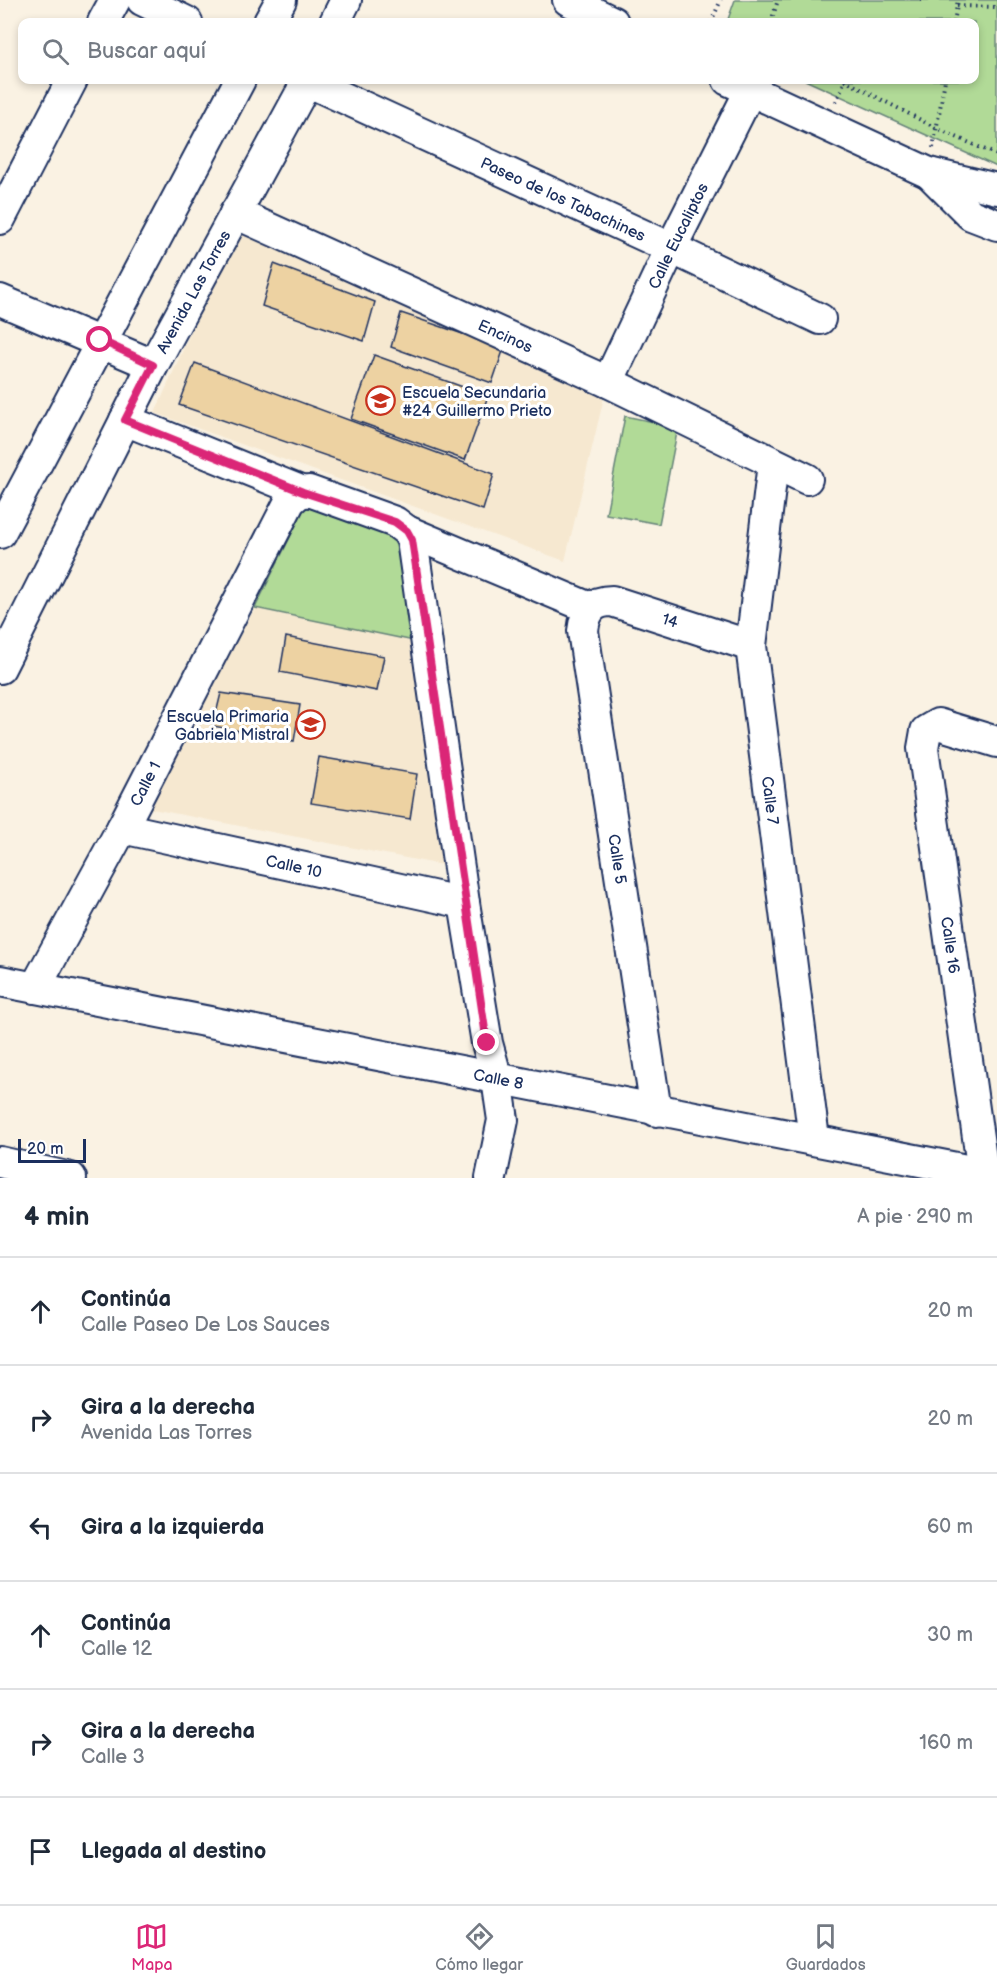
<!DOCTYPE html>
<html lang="es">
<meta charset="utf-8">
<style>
body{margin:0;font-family:"Balsamiq Sans",sans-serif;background:#f6f6f7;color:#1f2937}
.scale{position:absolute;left:18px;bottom:15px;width:68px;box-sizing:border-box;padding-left:6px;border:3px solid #1b2f5e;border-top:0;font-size:16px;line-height:21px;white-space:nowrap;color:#1b2f5e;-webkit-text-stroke:4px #fff;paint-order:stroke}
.stop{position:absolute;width:18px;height:18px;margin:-14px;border:4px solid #db2777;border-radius:50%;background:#fff}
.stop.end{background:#db2777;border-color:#fff;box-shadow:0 2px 6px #0008}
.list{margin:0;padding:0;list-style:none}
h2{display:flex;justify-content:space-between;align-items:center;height:78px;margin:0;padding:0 24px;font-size:26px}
h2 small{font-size:20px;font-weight:400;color:#747a83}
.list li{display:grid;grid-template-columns:39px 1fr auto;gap:18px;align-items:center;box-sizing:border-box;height:108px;padding:0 24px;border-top:2px solid #e0e1e3}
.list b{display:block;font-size:22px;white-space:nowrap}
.list p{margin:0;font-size:20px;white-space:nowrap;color:#747a83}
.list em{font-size:20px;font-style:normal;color:#747a83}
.icon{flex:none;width:33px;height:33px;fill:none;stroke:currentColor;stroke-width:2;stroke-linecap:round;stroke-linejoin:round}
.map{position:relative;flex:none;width:997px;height:1178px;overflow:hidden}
.search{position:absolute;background:#fff;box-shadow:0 3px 9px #0003;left:18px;right:18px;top:18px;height:66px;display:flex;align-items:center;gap:15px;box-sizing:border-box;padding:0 21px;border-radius:12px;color:#747a83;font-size:22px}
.sheet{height:726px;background:#fff}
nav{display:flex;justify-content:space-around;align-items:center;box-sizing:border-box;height:84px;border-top:2px solid #e0e1e3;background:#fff;font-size:16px;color:#747a83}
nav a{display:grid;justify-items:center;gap:3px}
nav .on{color:#db2777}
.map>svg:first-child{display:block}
.built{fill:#f6e8d0}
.green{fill:#b1da97;stroke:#66847a;stroke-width:1.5}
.building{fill:#edd2a2;stroke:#1b2f5e;stroke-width:1.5}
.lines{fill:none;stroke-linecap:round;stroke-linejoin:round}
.minor-casing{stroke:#1b2f5e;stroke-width:34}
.path{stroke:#1b2f5e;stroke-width:4;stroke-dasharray:1.5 4.5;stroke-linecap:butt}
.minor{stroke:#fff;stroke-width:30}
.route{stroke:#db2777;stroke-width:8}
.labels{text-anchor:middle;stroke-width:6;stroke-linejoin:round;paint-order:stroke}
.street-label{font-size:16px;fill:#1b2f5e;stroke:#fff}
.poi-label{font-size:16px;fill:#1b2f5e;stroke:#fff;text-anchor:start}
</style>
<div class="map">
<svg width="997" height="1178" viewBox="0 0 997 1178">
<rect width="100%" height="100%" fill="#faf2e3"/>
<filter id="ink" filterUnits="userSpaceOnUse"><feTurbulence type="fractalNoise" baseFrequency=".0167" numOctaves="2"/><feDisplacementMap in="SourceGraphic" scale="12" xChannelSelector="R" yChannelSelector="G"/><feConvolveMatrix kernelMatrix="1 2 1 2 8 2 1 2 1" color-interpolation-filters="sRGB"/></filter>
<g filter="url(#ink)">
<g class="built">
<polygon points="243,225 606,389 565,561 155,413 208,293"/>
<polygon points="255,608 419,642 442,865 147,808"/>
</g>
<g class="green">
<polygon points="735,0 997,0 997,167 805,80 974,80 974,22 727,22"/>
<polygon points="625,416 678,427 659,524 606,514"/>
<polygon points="307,503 405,541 419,642 255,608"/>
</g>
<g class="building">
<polygon points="274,264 375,302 364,341 262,306"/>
<polygon points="401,313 504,348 492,383 391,347"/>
<polygon points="374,355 488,396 465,460 351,419"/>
<polygon points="195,363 494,474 483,510 179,405"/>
<polygon points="286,637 384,656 377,691 280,672"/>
<polygon points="221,693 300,705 294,741 213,726"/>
<polygon points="319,757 417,774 410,819 311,803"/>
</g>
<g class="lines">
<defs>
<g id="minor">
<polyline points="142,0 187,22"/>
<polyline points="568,0 613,22"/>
<polyline points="103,22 115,0"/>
<polyline points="269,22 281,0"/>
<polyline points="335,22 346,0"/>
<polyline points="728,80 929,173 997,189"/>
<path id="s1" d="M307,81L671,248L820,319"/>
<polyline points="929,173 971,215 997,225"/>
<path id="s2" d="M235,213L608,382L807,479"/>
<polyline points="0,219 72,80"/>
<polyline points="0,300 153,365"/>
<path id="s3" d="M608,382L671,248L750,91"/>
<polyline points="125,420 303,492"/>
<path id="s4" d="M773,463L751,646L814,1139"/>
<polyline points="407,531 590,608"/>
<polyline points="0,533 240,80"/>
<path id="s5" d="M0,668L153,365L308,80"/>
<path id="s6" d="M122,828L464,903"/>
<path id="s7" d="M0,981L997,1176"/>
<path id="s8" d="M35,988L122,828L290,501L299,493L309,491L395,522L407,531L412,540L464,903L487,1043L497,1079L503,1120L491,1178"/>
<path id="s9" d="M656,1111L583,631C585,612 592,601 612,601L751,646"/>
<polyline points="0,1162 71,1178"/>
<polyline points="983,1173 923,748 926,731 938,724 997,742"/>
</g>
</defs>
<use href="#minor" class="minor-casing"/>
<g class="path">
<polyline points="920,0 921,0"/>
<polyline points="957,6 997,7"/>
<polyline points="711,22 721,0"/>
<polyline points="771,22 778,0"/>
<polyline points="954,22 958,0"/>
<polyline points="844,80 936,128 997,155"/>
<polyline points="836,102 845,80"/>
<polyline points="933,148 945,80"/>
</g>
<use href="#minor" class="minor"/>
</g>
</g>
<g class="lines" filter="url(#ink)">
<polyline class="route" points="100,340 153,365 125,420 303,492 395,522 407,531 412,540 487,1043"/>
</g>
<defs>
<symbol id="school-ring" viewBox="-11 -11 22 22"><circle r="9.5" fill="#fff" stroke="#c8321e" stroke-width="1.5"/><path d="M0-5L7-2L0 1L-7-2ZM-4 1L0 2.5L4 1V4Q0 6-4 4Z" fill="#c8321e"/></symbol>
</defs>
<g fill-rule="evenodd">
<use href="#school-ring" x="364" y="384" width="33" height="33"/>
<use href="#school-ring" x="294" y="708" width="33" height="33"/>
</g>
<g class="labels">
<g class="street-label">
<text dy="6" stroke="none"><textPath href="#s1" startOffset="282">Paseo de los Tabachines</textPath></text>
<text dy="6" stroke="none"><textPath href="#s3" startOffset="162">Calle Eucaliptos</textPath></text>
<text dy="6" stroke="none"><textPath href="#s5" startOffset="423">Avenida Las Torres</textPath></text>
<text dy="6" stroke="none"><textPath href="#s2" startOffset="297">Encinos</textPath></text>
<text dy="6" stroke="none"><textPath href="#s9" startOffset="594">14</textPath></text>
<text dy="6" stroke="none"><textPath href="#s8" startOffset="232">Calle 1</textPath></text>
<text dy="6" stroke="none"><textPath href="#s4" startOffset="340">Calle 7</textPath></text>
<text transform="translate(618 859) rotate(81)" y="6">Calle 5</text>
<text dy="6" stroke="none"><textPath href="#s6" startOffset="176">Calle 10</textPath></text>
<text transform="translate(951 945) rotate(82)" y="6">Calle 16</text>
<text dy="6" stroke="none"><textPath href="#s7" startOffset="508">Calle 8</textPath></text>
</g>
<g class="poi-label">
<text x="402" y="398">Escuela Secundaria<tspan x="402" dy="18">#24 Guillermo Prieto</tspan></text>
<text x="289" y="722" text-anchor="end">Escuela Primaria<tspan x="289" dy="18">Gabriela Mistral</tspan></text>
</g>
</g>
</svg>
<div class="scale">20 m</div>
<div class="stop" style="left:100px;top:340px"></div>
<div class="stop end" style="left:487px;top:1043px"></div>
<div class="search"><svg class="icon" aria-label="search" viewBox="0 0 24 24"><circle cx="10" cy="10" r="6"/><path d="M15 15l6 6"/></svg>Buscar aquí</div>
</div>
<section class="sheet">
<h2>4 min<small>A pie · 290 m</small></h2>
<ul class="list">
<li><svg class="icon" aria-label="ahead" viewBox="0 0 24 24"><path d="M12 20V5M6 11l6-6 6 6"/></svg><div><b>Continúa</b><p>Calle Paseo De Los Sauces</p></div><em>20 m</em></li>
<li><svg class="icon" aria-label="right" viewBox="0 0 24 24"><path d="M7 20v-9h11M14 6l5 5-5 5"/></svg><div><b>Gira a la derecha</b><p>Avenida Las Torres</p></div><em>20 m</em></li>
<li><svg class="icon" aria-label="left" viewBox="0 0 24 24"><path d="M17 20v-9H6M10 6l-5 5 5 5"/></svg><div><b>Gira a la izquierda</b></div><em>60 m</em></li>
<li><svg class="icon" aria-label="ahead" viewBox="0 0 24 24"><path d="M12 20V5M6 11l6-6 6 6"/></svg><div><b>Continúa</b><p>Calle 12</p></div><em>30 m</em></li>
<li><svg class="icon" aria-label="right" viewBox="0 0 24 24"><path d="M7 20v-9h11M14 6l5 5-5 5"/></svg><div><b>Gira a la derecha</b><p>Calle 3</p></div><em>160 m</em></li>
<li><svg class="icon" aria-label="arrive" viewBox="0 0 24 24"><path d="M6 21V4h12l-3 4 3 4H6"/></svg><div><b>Llegada al destino</b></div></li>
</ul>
</section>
<nav>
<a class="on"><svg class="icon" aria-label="map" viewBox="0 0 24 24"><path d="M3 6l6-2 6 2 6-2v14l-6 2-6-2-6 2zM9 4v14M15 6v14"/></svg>Mapa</a>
<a><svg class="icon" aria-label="directions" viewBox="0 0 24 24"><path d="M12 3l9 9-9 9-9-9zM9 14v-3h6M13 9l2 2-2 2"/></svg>Cómo llegar</a>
<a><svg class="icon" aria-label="saved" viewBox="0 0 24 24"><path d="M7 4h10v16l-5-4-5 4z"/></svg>Guardados</a>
</nav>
